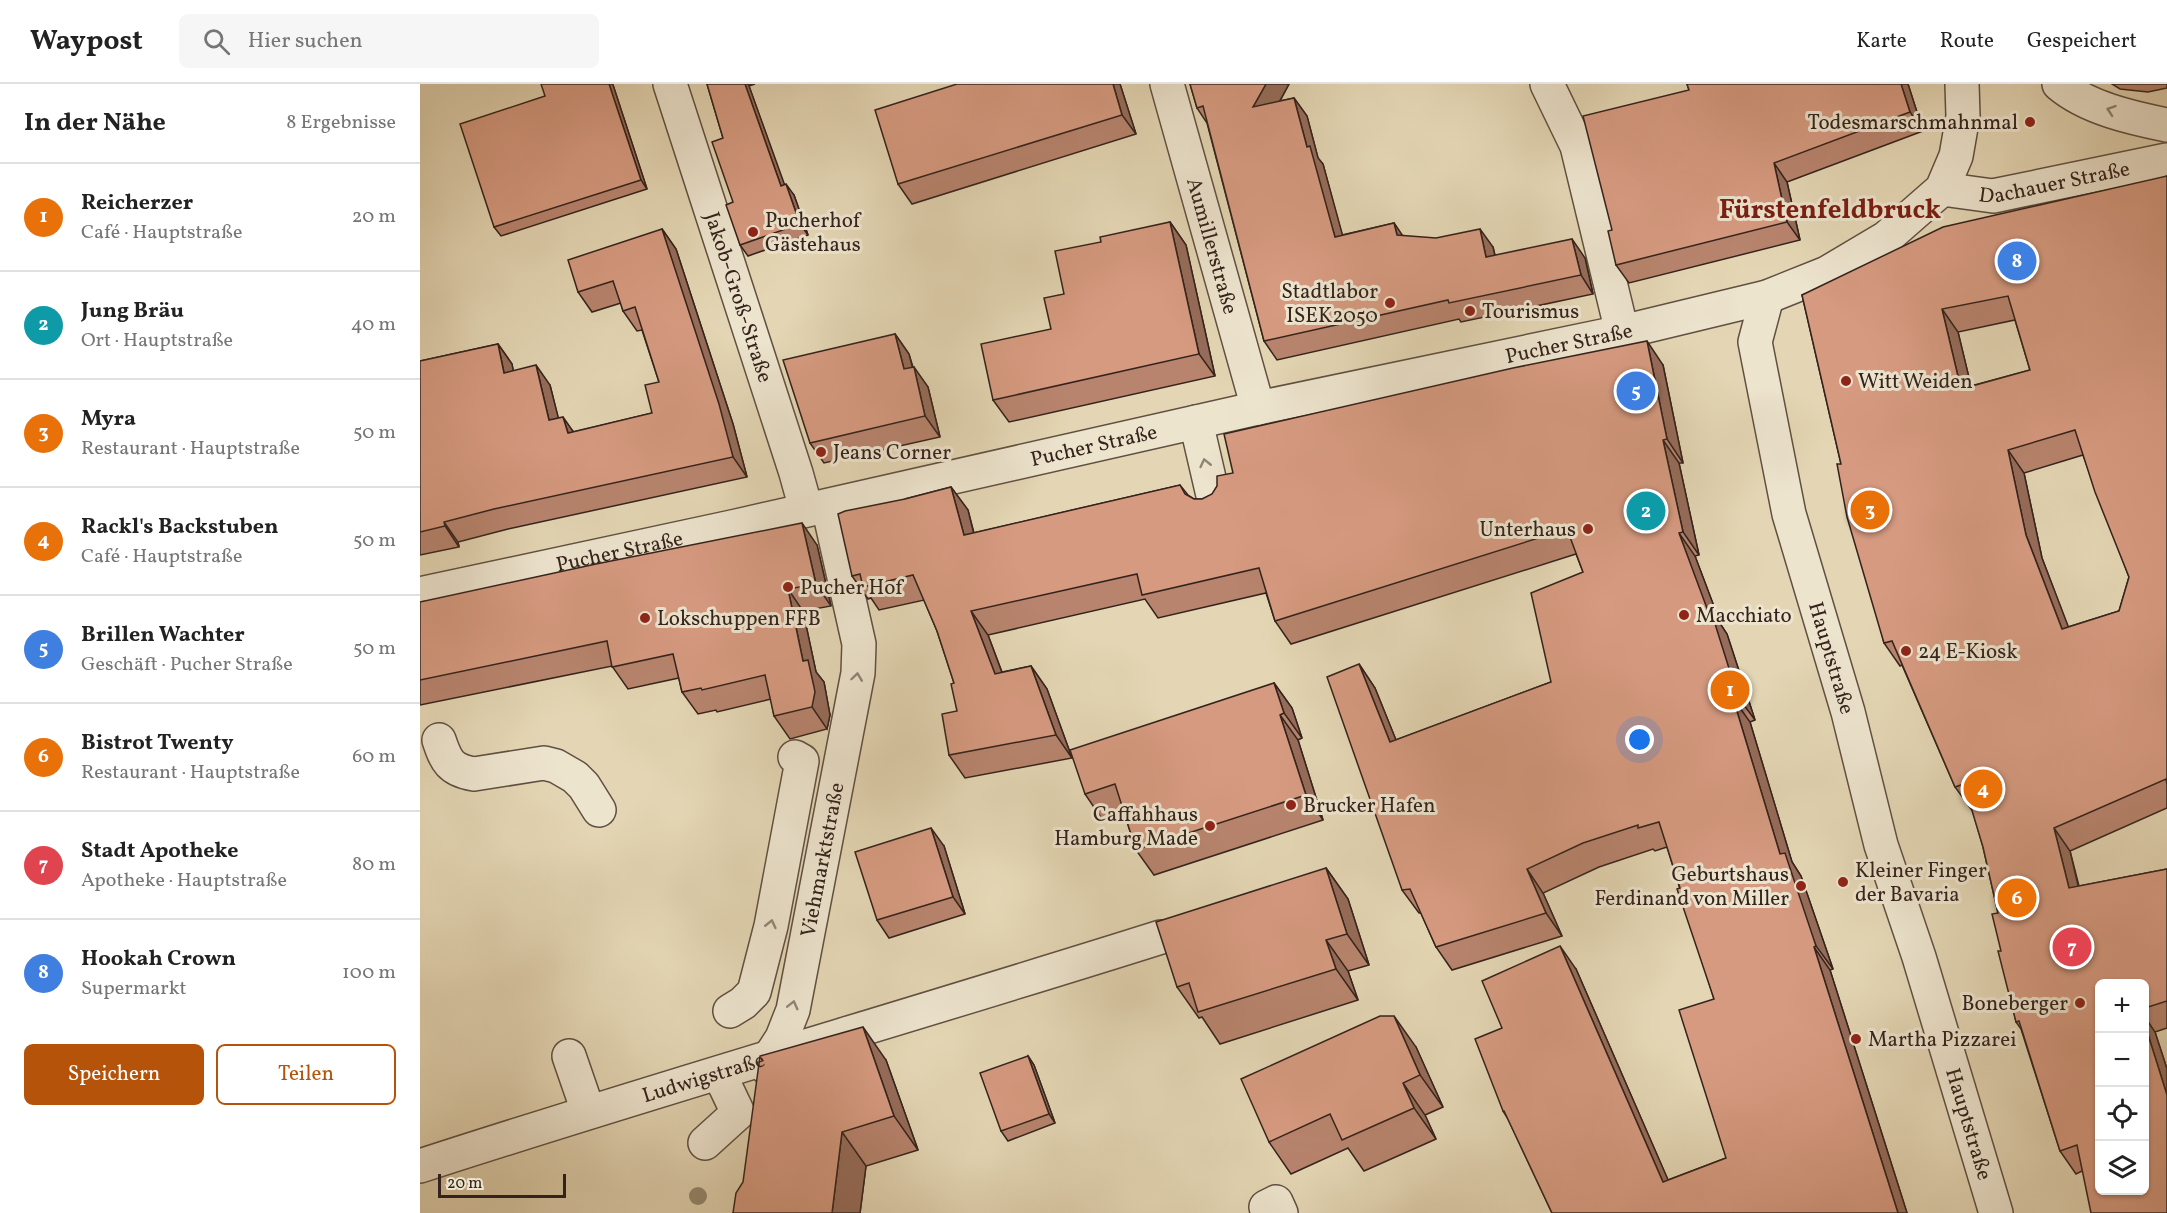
<!DOCTYPE html>
<html lang="de">
<meta charset="utf-8">
<style>
body{margin:0;font-family:Vollkorn,serif;background:#f6f6f6;color:#222}
.controls{position:absolute;right:18px;bottom:18px;display:grid;overflow:hidden;border-radius:9px;box-shadow:0 2px 4px #0004}
.controls button{width:54px;height:54px;display:grid;place-items:center;padding:0;border:0;border-bottom:2px solid #e0e0e0;background:#fff;color:#222;font:30px sans-serif}
.scale{position:absolute;left:18px;bottom:15px;width:128px;box-sizing:border-box;padding-left:6px;border:3px solid #34231c;border-top:0;font-size:16px;line-height:21px;white-space:nowrap;color:#34231c;-webkit-text-stroke:4px #ede4ce;paint-order:stroke}
.you{position:absolute;left:1220px;top:656px;width:21px;height:21px;margin:-15px;border:4px solid #fff;border-radius:50%;background:#1a73e8;box-shadow:0 0 0 9px #1a73e833}
.badge{display:grid;place-items:center;width:39px;height:39px;border-radius:50%;background:#b45309;color:#fff;font-size:20px;font-weight:700}
.pin{position:absolute;translate:-50% -50%;border:3px solid #fff;box-shadow:0 2px 6px #0006}
.list{margin:0;padding:0;list-style:none}
h2{display:flex;justify-content:space-between;align-items:center;height:78px;margin:0;padding:0 24px;font-size:26px}
h2 small{font-size:20px;font-weight:400;color:#767676}
.list li{display:grid;grid-template-columns:39px 1fr auto;gap:18px;align-items:center;box-sizing:border-box;height:108px;padding:0 24px;border-top:2px solid #e0e0e0}
.list b{display:block;font-size:22px;white-space:nowrap}
.list p{margin:0;font-size:20px;white-space:nowrap;color:#767676}
.list em{font-size:20px;font-style:normal;color:#767676}
.actions{display:flex;gap:12px;padding:18px 24px}
.actions a{flex:1;padding:14px 0;border:2px solid #b45309;border-radius:9px;text-align:center;font-size:21px;color:#b45309}
.actions .main{background:#b45309;color:#fff}
.icon{flex:none;width:33px;height:33px;fill:none;stroke:currentColor;stroke-width:2;stroke-linecap:round;stroke-linejoin:round}
.map{position:relative;flex:none;width:1747px;height:1129px;overflow:hidden}
header{display:flex;align-items:center;gap:36px;box-sizing:border-box;height:84px;padding:0 30px;background:#fff;border-bottom:2px solid #e0e0e0}
header strong{font-size:28px}
nav{display:flex;gap:33px;margin-inline-start:auto;font-size:21px}
.search{width:420px;height:54px;background:#f6f6f6;display:flex;align-items:center;gap:15px;box-sizing:border-box;padding:0 21px;border-radius:9px;color:#767676;font-size:22px}
main{display:flex}
aside{flex:1;background:#fff}
.map>svg:first-child{display:block}
.lines{fill:none;stroke-linecap:round;stroke-linejoin:round}
.minor-casing{stroke:#605042;stroke-width:36}
.minor{stroke:#ede4ce;stroke-width:33}
.tree{fill:#958970}
.wall{fill:#b8846e;stroke:#34231c;stroke-width:1.5;fill-rule:evenodd}
.shaded-wall{fill:#966c5a;stroke:#34231c;stroke-width:1.5}
.building{fill:#d69a80;stroke:#34231c;stroke-width:1.5;fill-rule:evenodd}
.oneway{stroke:#908475}
.poi-dot{fill:#8f2418;stroke:#ede4ce;stroke-width:2}
.labels{text-anchor:middle;stroke-width:6;stroke-linejoin:round;paint-order:stroke}
.poi-label{font-size:21px;fill:#34231c;stroke:#ede4ce;text-anchor:start}
.street-label{font-size:21px;fill:#34231c;stroke:#ede4ce}
.district-label{font-size:27px;font-weight:bold;fill:#7a1f14;stroke:#ede4ce}
</style>
<header>
<strong>Waypost</strong>
<div class="search"><svg class="icon" aria-label="search" viewBox="0 0 24 24"><circle cx="10" cy="10" r="6"/><path d="M15 15l6 6"/></svg>Hier suchen</div>
<nav><a>Karte</a><a>Route</a><a>Gespeichert</a></nav>
</header>
<main>
<aside>
<h2>In der Nähe<small>8 Ergebnisse</small></h2>
<ul class="list">
<li><span class="badge" style="background:#e8710a">1</span><div><b>Reicherzer</b><p>Café · Hauptstraße</p></div><em>20 m</em></li>
<li><span class="badge" style="background:#0f9aa8">2</span><div><b>Jung Bräu</b><p>Ort · Hauptstraße</p></div><em>40 m</em></li>
<li><span class="badge" style="background:#e8710a">3</span><div><b>Myra</b><p>Restaurant · Hauptstraße</p></div><em>50 m</em></li>
<li><span class="badge" style="background:#e8710a">4</span><div><b>Rackl's Backstuben</b><p>Café · Hauptstraße</p></div><em>50 m</em></li>
<li><span class="badge" style="background:#3f7fe0">5</span><div><b>Brillen Wachter</b><p>Geschäft · Pucher Straße</p></div><em>50 m</em></li>
<li><span class="badge" style="background:#e8710a">6</span><div><b>Bistrot Twenty</b><p>Restaurant · Hauptstraße</p></div><em>60 m</em></li>
<li><span class="badge" style="background:#e0444e">7</span><div><b>Stadt Apotheke</b><p>Apotheke · Hauptstraße</p></div><em>80 m</em></li>
<li><span class="badge" style="background:#3f7fe0">8</span><div><b>Hookah Crown</b><p>Supermarkt</p></div><em>100 m</em></li>
</ul>
<div class="actions"><a class="main">Speichern</a><a>Teilen</a></div>
</aside>
<div class="map">
<svg width="1747" height="1129" viewBox="0 0 1747 1129">
<rect width="100%" height="100%" fill="#e4d6b4"/>
<filter id="stains"><feTurbulence type="fractalNoise" baseFrequency=".00333" numOctaves="4"/><feColorMatrix values="0 0 0 0 .2 0 0 0 0 .09 0 0 0 0 .02 0 0 0 .5 -.17"/></filter>
<radialGradient id="worn" r=".72"><stop offset=".6" stop-color="#630" stop-opacity="0"/><stop offset="1" stop-color="#630" stop-opacity=".3"/></radialGradient>
<g class="lines">
<defs>
<g id="minor">
<path id="s1" d="M250,0L376,389L386,425"/>
<path id="s2" d="M747,0L838,324"/>
<polyline points="1127,0 1157,62 1202,248"/>
<path d="M1639,0C1667,24 1712,34 1747,41"/>
<path id="s3" d="M1522,105L1573,112L1747,76"/>
<path id="s4" d="M1347,213L1335,258L1369,430L1428,628L1461,761L1499,873L1576,1129"/>
<polyline points="776,338 795,420"/>
<path id="s5" d="M0,510L312,443L838,324L1202,248L1347,213L1407,189L1466,154L1522,105L1536,72L1543,32L1542,0"/>
<path d="M19,656C26,677 30,686 54,690L124,679L136,682L155,693L164,702L179,726"/>
<polyline points="310,927 323,919 334,908 351,842 382,677 375,673"/>
<polyline points="149,972 168,1027"/>
<path id="s6" d="M348,985L349,974L362,954L373,926L438,589L439,560L408,422"/>
<polyline points="285,1059 318,1029 299,989"/>
<path id="s7" d="M0,1082C246,1002 494,931 741,853"/>
<polyline points="846,1123 856,1118 861,1129"/>
</g>
</defs>
<use href="#minor" class="minor-casing"/>
<use href="#minor" class="minor"/>
</g>
<circle class="tree" cx="278" cy="1112" r="9"/>
<g class="wall">
<polygon points="287,0 335,0 329,2 364,101 374,111 388,151 328,172 320,161 303,54"/>
<polygon points="537,0 700,0 716,50 492,120 478,100"/>
<polygon points="770,0 869,0 860,17 874,14 887,32 898,74 903,80 922,151 974,139 982,152 1073,163 1075,171 1165,174 1173,210 1041,238 1039,235 857,276 844,257 787,39 777,24"/>
<polygon points="1267,0 1488,0 1503,47 1367,98 1380,156 1209,199 1196,181 1192,146 1269,6"/>
<polygon points="1692,0 1747,0 1747,4 1728,8 1700,5"/>
<polygon points="193,1 227,105 81,152 74,143"/>
<path d="M1747,92V724L1650,767L1659,802L1747,785V944L1735,948L1747,985V1129L1662,1087L1656,1090L1640,1067L1601,945L1596,938L1581,867L1578,829L1563,763L1552,725H1551L1535,703L1482,581L1480,582L1464,559L1421,380L1382,211ZM1595,236L1610,286L1551,302L1538,248ZM1663,371L1709,493L1699,527L1648,543L1622,474L1604,389ZM1680,900H1725V1107Z"/>
<polygon points="750,138 766,161 795,292 589,338 573,316 631,245 644,210 681,158"/>
<polygon points="242,145 256,165 313,340 327,393 88,445 38,458 39,463 0,471 0,277 78,260 92,280 93,287 130,301 138,334 154,348 232,329 239,298 222,246 217,247 203,227 201,219 172,228 158,208"/>
<polygon points="475,250 489,270 493,283 508,303 520,353 404,379 390,359"/>
<polygon points="1243,281 1263,379 1259,379 1279,471 1275,472 1301,541 1307,550 1335,636 1330,638 1372,778 1381,792 1413,885 1410,886 1487,1129 1132,1129 1088,1035 1083,1027 1082,944 1156,885 1248,1096 1306,1074 1294,915 1247,763 1235,767 1233,765 1179,783 1123,809 1142,852 1032,886 1016,863 1001,829 999,829 982,806 939,580 955,604 976,656 1131,598 1163,488 1156,470 871,560 855,537 846,509 738,534 725,515 568,551 582,588 611,582 627,605 652,674 545,694 529,671 537,627 534,599 517,547 504,516 459,526 451,514 448,515 432,492 485,415 531,403 548,426 554,449 760,401 768,411 774,415 782,415"/>
<polygon points="397,461 411,522 383,527 396,588 404,598 410,631 407,645 370,655 354,632 351,615 297,628 296,626 278,630 262,608 259,594 208,605 192,582 0,621 0,518"/>
<polygon points="854,599 872,624 882,654 878,656 903,736 734,791 716,766 704,728 682,735 665,710"/>
<polygon points="524,762 545,830 469,854 457,836"/>
<polygon points="906,784 928,815 949,881 928,887 938,916 800,960 782,933 779,934 757,903"/>
<polygon points="996,963 1023,1023 1005,1031 1016,1055 944,1087 928,1064 871,1090 849,1058"/>
<polygon points="608,972 614,981 635,1039 588,1057 581,1047"/>
<polygon points="466,976 498,1066 446,1082 440,1129 313,1129"/>
</g>
<g class="shaded-wall">
<polygon points="189,0 192,0 193,1 227,105 221,96"/>
<polygon points="325,0 328,0 329,2 369,113 361,102"/>
<polygon points="693,0 700,0 716,50 702,31"/>
<polygon points="846,0 869,0 846,42 833,23"/>
<polygon points="1481,0 1488,0 1503,47 1490,28"/>
<polygon points="874,14 887,32 898,74 903,80 928,171 915,153 887,63"/>
<polygon points="1354,79 1367,98 1380,156 1367,138"/>
<polygon points="366,100 374,111 388,151 380,140"/>
<polygon points="750,138 766,161 795,292 779,270"/>
<polygon points="974,139 987,158 977,151"/>
<polygon points="242,145 256,165 313,340 327,393 313,373"/>
<polygon points="1060,145 1073,163 1079,191 1066,173"/>
<polygon points="1152,155 1165,174 1173,210 1161,191"/>
<polygon points="1522,225 1538,248 1557,327 1541,305"/>
<polygon points="475,250 489,270 498,305 484,285"/>
<polygon points="1227,257 1243,281 1263,379 1247,355"/>
<polygon points="78,260 92,280 98,309 84,289"/>
<polygon points="116,281 130,301 144,356 129,336"/>
<polygon points="494,283 508,303 520,353 505,332"/>
<polygon points="143,333 157,353 148,349"/>
<polygon points="1243,356 1259,379 1279,471 1263,448"/>
<polygon points="1588,366 1604,389 1622,474 1658,568 1642,545 1606,451"/>
<polygon points="531,403 548,426 560,475 544,451"/>
<polygon points="24,438 38,458 39,463 25,442"/>
<polygon points="382,439 397,461 411,522 396,500"/>
<polygon points="1259,449 1275,472 1301,541 1307,550 1335,636 1318,613"/>
<polygon points="368,505 383,527 396,588 404,598 410,631 407,645 392,623 383,577"/>
<polygon points="551,527 568,551 591,613 575,590"/>
<polygon points="939,580 955,604 986,681 970,658"/>
<polygon points="611,582 627,605 652,674 636,651"/>
<polygon points="854,599 872,624 882,654 864,629"/>
<polygon points="1313,614 1330,638 1372,778 1381,792 1413,885 1396,862 1360,770"/>
<polygon points="860,631 878,656 903,736 886,711"/>
<polygon points="511,744 524,762 545,830 533,813"/>
<polygon points="1634,744 1650,767 1664,827 1649,804"/>
<polygon points="906,784 928,815 949,881 927,850"/>
<polygon points="1107,785 1123,809 1142,852 1126,829"/>
<polygon points="906,856 928,887 938,916 916,885"/>
<polygon points="1140,862 1156,885 1259,1121 1243,1098"/>
<polygon points="1394,863 1410,886 1487,1129 1478,1129"/>
<polygon points="974,932 996,963 1023,1023 1000,991"/>
<polygon points="1725,933 1735,948 1747,985 1747,1011 1725,941"/>
<polygon points="443,943 466,976 498,1066 474,1032"/>
<polygon points="608,972 614,981 635,1039 629,1030"/>
<polygon points="983,999 1005,1031 1016,1055 994,1024"/>
<polygon points="422,1048 446,1082 440,1129 412,1129"/>
</g>
<g class="building">
<polygon points="121,0 189,0 221,96 74,143 40,40 125,12"/>
<polygon points="287,0 325,0 361,102 366,100 380,140 320,161 306,121 313,118 292,58 303,54"/>
<polygon points="537,0 693,0 702,31 478,100 455,26"/>
<polygon points="770,0 846,0 833,23 874,14 887,63 890,62 915,153 974,139 977,151 1016,154 1060,145 1066,173 1152,155 1161,191 1029,219 1028,216 844,257 783,22 777,24"/>
<polygon points="1267,0 1481,0 1490,28 1354,79 1367,138 1196,181 1188,147 1192,146 1163,32 1269,6"/>
<path d="M1747,92V700L1746,695L1634,744L1649,804L1747,785V917L1725,924V900H1680V1107H1725V941L1747,1011V1129H1671L1657,1061L1640,1067L1599,937L1596,938L1578,867H1581L1572,830L1578,829L1563,763L1544,700L1535,703L1472,557L1464,559L1427,433L1417,380H1421L1382,211L1523,143ZM1588,212L1610,286L1541,305L1522,225ZM1655,346L1675,408L1709,493L1699,527L1642,545L1606,451L1588,366Z"/>
<polygon points="750,138 779,270 573,316 561,260 631,245 624,214 644,210 635,167 681,158 680,153"/>
<polygon points="242,145 299,320 313,373 74,425 24,438 25,442 0,448 0,277 78,260 84,289 116,281 129,336 143,333 148,349 232,329 225,301 239,298 215,223 203,227 193,197 158,208 148,176"/>
<polygon points="475,250 484,285 494,283 505,332 390,359 363,276"/>
<polygon points="1227,257 1247,355 1243,356 1263,448 1259,449 1288,527 1291,527 1318,613 1313,614 1360,770 1365,769 1396,862 1394,863 1478,1129 1132,1129 1084,1027 1083,1027 1055,955 1082,944 1062,897 1140,862 1243,1098 1306,1074 1259,926 1294,915 1257,805 1260,804 1239,738 1218,744 1218,741 1163,759 1107,785 1126,829 1016,863 990,805 982,806 907,593 939,580 970,658 1131,598 1111,509 1163,488 1147,445 855,537 839,484 722,511 717,490 551,527 575,590 611,582 636,651 529,671 522,630 537,627 531,600 534,599 517,547 493,491 443,503 440,490 432,492 418,430 425,427 485,415 531,403 544,451 760,401 765,410 774,415 782,415 792,410 797,402 797,392 813,389 804,350 1093,284"/>
<polygon points="382,439 396,500 368,505 383,577 388,576 394,603 395,608 392,623 354,632 345,591 282,606 281,604 262,608 253,570 192,583 187,557 0,596 0,518 176,480"/>
<polygon points="854,599 864,629 860,631 886,711 716,766 695,700 665,710 650,666"/>
<polygon points="511,744 533,813 457,836 435,768"/>
<polygon points="906,784 927,850 906,856 916,885 778,928 769,899 757,903 736,838"/>
<polygon points="960,932 974,932 1000,991 983,999 994,1024 922,1056 910,1030 849,1058 821,995"/>
<polygon points="443,943 474,1032 422,1048 412,1129 313,1129 316,1109 323,1098 340,972"/>
<polygon points="608,972 629,1030 581,1047 560,989"/>
</g>
<defs><path id="oneway-chevron" d="M-2-3.5L2.5 0L-2 3.5" fill="none" stroke-width="1.6" stroke-linecap="round" stroke-linejoin="round" transform="scale(1.5)"/></defs>
<g class="oneway">
<use href="#oneway-chevron" transform="translate(1691 26) rotate(-161)"/>
<use href="#oneway-chevron" transform="translate(785 379) rotate(-103)"/>
<use href="#oneway-chevron" transform="translate(437 593) rotate(-82)"/>
<use href="#oneway-chevron" transform="translate(351 840) rotate(-77)"/>
<use href="#oneway-chevron" transform="translate(373 921) rotate(-76)"/>
</g>
<g class="poi-dot">
<circle cx="1610" cy="38" r="6"/>
<circle cx="333" cy="148" r="6"/>
<circle cx="970" cy="219" r="6"/>
<circle cx="1050" cy="227" r="6"/>
<circle cx="1426" cy="297" r="6"/>
<circle cx="401" cy="368" r="6"/>
<circle cx="1168" cy="445" r="6"/>
<circle cx="368" cy="503" r="6"/>
<circle cx="1264" cy="531" r="6"/>
<circle cx="225" cy="534" r="6"/>
<circle cx="1486" cy="567" r="6"/>
<circle cx="871" cy="721" r="6"/>
<circle cx="790" cy="742" r="6"/>
<circle cx="1423" cy="798" r="6"/>
<circle cx="1381" cy="802" r="6"/>
<circle cx="1660" cy="919" r="6"/>
<circle cx="1436" cy="955" r="6"/>
</g>
<g class="labels">
<g class="poi-label">
<text x="1598" y="45" text-anchor="end">Todesmarschmahnmal</text>
<text x="345" y="143">Pucherhof<tspan x="345" dy="24">Gästehaus</tspan></text>
<text x="958" y="214" text-anchor="end">Stadtlabor<tspan x="958" dy="24">ISEK2050</tspan></text>
<text x="1062" y="234">Tourismus</text>
<text x="1438" y="304">Witt Weiden</text>
<text x="413" y="375">Jeans Corner</text>
<text x="1156" y="452" text-anchor="end">Unterhaus</text>
<text x="380" y="510">Pucher Hof</text>
<text x="1276" y="538">Macchiato</text>
<text x="237" y="541">Lokschuppen FFB</text>
<text x="1498" y="574">24 E-Kiosk</text>
<text x="883" y="728">Brucker Hafen</text>
<text x="778" y="737" text-anchor="end">Caffahhaus<tspan x="778" dy="24">Hamburg Made</tspan></text>
<text x="1435" y="793">Kleiner Finger<tspan x="1435" dy="24">der Bavaria</tspan></text>
<text x="1369" y="797" text-anchor="end">Geburtshaus<tspan x="1369" dy="24">Ferdinand von Miller</tspan></text>
<text x="1648" y="926" text-anchor="end">Boneberger</text>
<text x="1448" y="962">Martha Pizzarei</text>
</g>
<g class="street-label">
<text dy="7" stroke="none"><textPath href="#s3" startOffset="114">Dachauer Straße</textPath></text>
<text dy="7" stroke="none"><textPath href="#s2" startOffset="168">Aumillerstraße</textPath></text>
<text dy="7" stroke="none"><textPath href="#s1" startOffset="224">Jakob-Groß-Straße</textPath></text>
<text dy="7" stroke="none"><textPath href="#s5" startOffset="1176">Pucher Straße</textPath></text>
<text dy="7" stroke="none"><textPath href="#s5" startOffset="690">Pucher Straße</textPath></text>
<text dy="7" stroke="none"><textPath href="#s5" startOffset="204">Pucher Straße</textPath></text>
<text dy="7" stroke="none"><textPath href="#s4" startOffset="372">Hauptstraße</textPath></text>
<text dy="7" stroke="none"><textPath href="#s6" startOffset="218">Viehmarktstraße</textPath></text>
<text dy="7" stroke="none"><textPath href="#s7" startOffset="297">Ludwigstraße</textPath></text>
<text dy="7" stroke="none"><textPath href="#s4" startOffset="858">Hauptstraße</textPath></text>
</g>
<g class="district-label">
<text x="1410" y="134">Fürstenfeldbruck</text>
</g>
</g>
<rect width="100%" height="100%" filter="url(#stains)"/>
<rect width="100%" height="100%" fill="url(#worn)"/>
</svg>
<div class="controls">
<button>+</button>
<button>−</button>
<button><svg class="icon" aria-label="locate" viewBox="0 0 24 24"><circle cx="12" cy="12" r="6"/><path d="M12 2v4M12 18v4M2 12h4M18 12h4"/></svg></button>
<button><svg class="icon" aria-label="layers" viewBox="0 0 24 24"><path d="M12 4l9 5-9 5-9-5zM3 14l9 5 9-5"/></svg></button>
</div>
<div class="scale">20 m</div>
<div class="you"></div>
<div class="pin badge" style="left:1310px;top:606px;background:#e8710a">1</div>
<div class="pin badge" style="left:1226px;top:427px;background:#0f9aa8">2</div>
<div class="pin badge" style="left:1450px;top:426px;background:#e8710a">3</div>
<div class="pin badge" style="left:1563px;top:705px;background:#e8710a">4</div>
<div class="pin badge" style="left:1216px;top:307px;background:#3f7fe0">5</div>
<div class="pin badge" style="left:1597px;top:814px;background:#e8710a">6</div>
<div class="pin badge" style="left:1652px;top:863px;background:#e0444e">7</div>
<div class="pin badge" style="left:1597px;top:177px;background:#3f7fe0">8</div>
</div>
</main>
